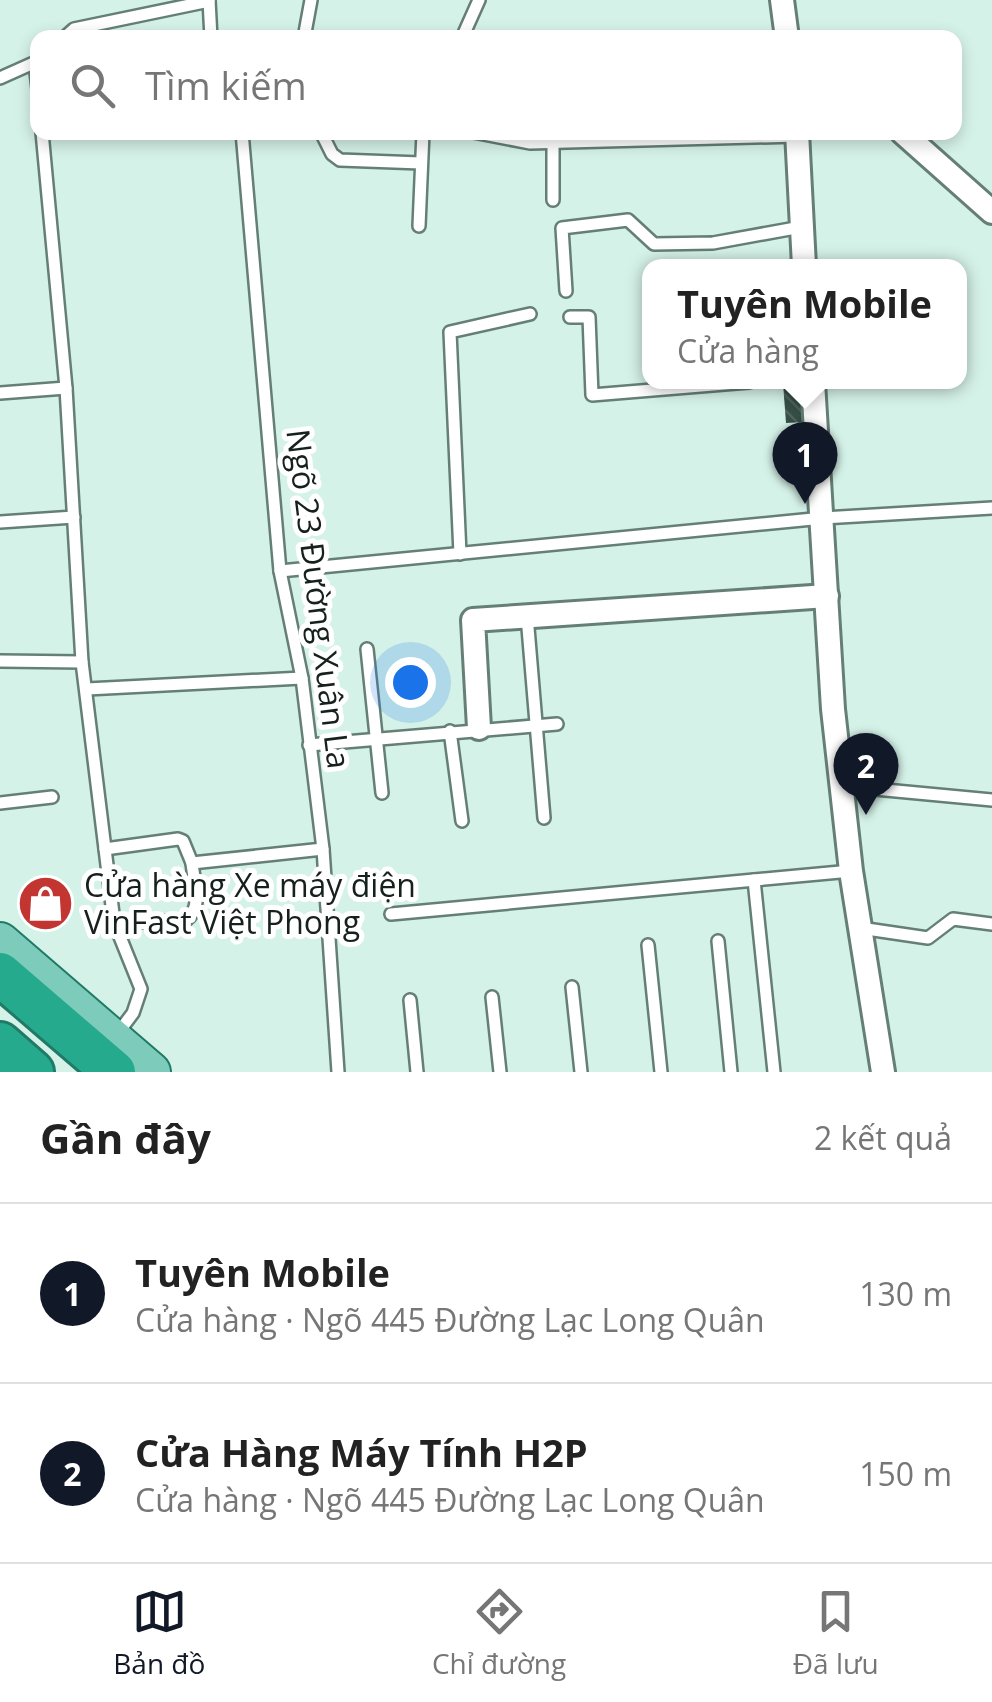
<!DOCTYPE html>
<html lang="vi">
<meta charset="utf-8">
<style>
body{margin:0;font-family:"Open Sans",sans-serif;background:#f6f6f6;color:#222}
.you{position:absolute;left:410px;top:682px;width:35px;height:35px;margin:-25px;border:8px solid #fff;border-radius:50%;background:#1a73e8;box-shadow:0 0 0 15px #1a73e833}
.badge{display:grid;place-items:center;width:65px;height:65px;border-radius:50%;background:#111827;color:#fff;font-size:32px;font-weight:700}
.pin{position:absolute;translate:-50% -82px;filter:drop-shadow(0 2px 5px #0008)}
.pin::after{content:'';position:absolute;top:52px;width:35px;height:30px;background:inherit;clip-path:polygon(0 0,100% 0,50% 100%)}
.popup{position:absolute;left:642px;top:259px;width:325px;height:130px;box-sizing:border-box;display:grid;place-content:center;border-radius:20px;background:#fff;filter:drop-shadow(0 2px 8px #0005);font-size:32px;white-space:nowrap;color:#767676}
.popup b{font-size:38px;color:#222}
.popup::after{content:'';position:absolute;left:50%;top:100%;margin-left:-20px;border:20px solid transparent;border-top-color:#fff}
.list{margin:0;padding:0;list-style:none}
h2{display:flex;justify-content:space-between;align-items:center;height:130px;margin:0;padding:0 40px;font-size:42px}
h2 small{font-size:32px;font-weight:400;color:#767676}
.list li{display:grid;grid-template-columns:65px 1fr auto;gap:30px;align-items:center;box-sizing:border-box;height:180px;padding:0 40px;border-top:2px solid #e0e0e0}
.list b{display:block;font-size:38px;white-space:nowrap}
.list p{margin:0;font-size:32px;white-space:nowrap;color:#767676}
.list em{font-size:32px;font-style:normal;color:#767676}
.icon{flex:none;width:55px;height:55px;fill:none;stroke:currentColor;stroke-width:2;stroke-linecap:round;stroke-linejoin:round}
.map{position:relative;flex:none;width:992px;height:1072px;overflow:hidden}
.search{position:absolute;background:#fff;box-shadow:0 5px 15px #0003;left:30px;right:30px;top:30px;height:110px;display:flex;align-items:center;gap:25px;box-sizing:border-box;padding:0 35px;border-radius:20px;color:#767676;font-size:38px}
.sheet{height:490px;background:#fff}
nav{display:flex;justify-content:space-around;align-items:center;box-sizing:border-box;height:140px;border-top:2px solid #e0e0e0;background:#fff;font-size:28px;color:#767676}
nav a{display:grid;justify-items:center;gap:5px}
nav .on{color:#111827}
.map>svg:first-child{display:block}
.building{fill:url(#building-back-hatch)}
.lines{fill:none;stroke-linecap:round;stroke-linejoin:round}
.lane-casing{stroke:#657f77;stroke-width:16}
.street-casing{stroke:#657f77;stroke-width:28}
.primary-casing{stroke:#207a66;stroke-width:42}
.highway-casing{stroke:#207a66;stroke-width:48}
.lane{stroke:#fff;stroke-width:11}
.street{stroke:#fff;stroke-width:22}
.primary{stroke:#7dccbb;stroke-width:38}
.highway{stroke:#26aa8e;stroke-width:42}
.labels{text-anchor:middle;stroke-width:10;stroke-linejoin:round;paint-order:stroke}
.street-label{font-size:32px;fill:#16201d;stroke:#fff}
.poi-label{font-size:32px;fill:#16201d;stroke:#fff;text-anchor:start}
</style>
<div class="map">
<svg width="992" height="1072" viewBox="0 0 992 1072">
<defs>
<pattern id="building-back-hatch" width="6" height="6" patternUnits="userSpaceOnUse" patternTransform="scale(2.5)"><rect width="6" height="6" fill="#375048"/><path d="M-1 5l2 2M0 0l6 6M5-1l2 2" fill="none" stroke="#51665f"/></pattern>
</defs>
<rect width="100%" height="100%" fill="#d5f2e9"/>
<polygon class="building" points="803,382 805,422 786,423 783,383"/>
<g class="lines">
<defs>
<g id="lane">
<polyline points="209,0 211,38"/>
<polyline points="64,38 74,29 209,1"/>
<polyline points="304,38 311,0"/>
<polyline points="462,38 479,0"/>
<polyline points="35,63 38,89"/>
<polyline points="0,78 38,61"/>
<polyline points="42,132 66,388 82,662 114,922 141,989 133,1013 118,1033"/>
<polyline points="242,132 280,571 302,678 323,849 338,1072"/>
<polyline points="321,132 332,154 340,160 421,163"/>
<polyline points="473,132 530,143 797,136"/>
<polyline points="553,141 553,200"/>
<polyline points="419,226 423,132"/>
<polyline points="566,291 562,228 628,220 654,244 713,243 801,227"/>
<polyline points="570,317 589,317 592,395 749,382"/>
<polyline points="0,393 66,388"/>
<polyline points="0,522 74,517"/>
<polyline points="460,554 450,332 530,314"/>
<polyline points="280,571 823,518 992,508"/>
<polyline points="527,616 544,818"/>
<polyline points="367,649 382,793"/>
<polyline points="0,661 82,662"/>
<polyline points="87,689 302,678"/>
<polyline points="450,731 462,821"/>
<polyline points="309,745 557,724"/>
<polyline points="843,786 992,800"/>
<polyline points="0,803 52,797"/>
<polyline points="105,849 178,839 183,841 192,863 323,849"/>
<polyline points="754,880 774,1072"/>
<polyline points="391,914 851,871"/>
<path d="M114,922L185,921C204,907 194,884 192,863"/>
<polyline points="860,928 928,938 953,919 992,924"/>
<polyline points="718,941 731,1072"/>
<polyline points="648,945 661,1072"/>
<polyline points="572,987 581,1072"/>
<polyline points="492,997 500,1072"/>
<polyline points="410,1000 417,1072"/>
</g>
<g id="street">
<polyline points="782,0 787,38"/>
<polyline points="797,132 804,266"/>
<polyline points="902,132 992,212"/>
<polyline points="813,382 833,709 851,871 883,1072"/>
<polyline points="479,728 473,620 827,596"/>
</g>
<polyline id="primary" points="0,942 151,1072"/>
<g id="highway">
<polyline points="0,974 114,1072"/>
<polyline points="0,1044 32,1072"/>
</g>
</defs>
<use href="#lane" class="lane-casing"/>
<use href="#street" class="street-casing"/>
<use href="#primary" class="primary-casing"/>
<use href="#highway" class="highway-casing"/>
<use href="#lane" class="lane"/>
<use href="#street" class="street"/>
<use href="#primary" class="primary"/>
<use href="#highway" class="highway"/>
</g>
<defs>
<symbol id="shop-disc" viewBox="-11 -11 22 22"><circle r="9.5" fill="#c33530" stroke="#fff"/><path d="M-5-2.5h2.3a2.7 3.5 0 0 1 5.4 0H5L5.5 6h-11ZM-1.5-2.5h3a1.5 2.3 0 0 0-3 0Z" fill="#fff"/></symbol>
</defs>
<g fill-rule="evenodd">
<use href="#shop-disc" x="14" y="872" width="63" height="63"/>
</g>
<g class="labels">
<g class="street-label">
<text transform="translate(318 599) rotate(83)" y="11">Ngõ 23 Đường Xuân La</text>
</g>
<g class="poi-label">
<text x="84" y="897">Cửa hàng Xe máy điện<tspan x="84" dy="37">VinFast Việt Phong</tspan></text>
</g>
</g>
</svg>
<div class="you"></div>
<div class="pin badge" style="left:805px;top:504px">1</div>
<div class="popup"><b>Tuyên Mobile</b>Cửa hàng</div>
<div class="pin badge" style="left:866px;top:815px">2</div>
<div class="search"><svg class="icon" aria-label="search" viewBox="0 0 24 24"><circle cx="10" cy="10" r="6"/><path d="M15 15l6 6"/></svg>Tìm kiếm</div>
</div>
<section class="sheet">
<h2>Gần đây<small>2 kết quả</small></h2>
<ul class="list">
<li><span class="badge">1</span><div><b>Tuyên Mobile</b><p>Cửa hàng · Ngõ 445 Đường Lạc Long Quân</p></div><em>130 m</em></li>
<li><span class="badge">2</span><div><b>Cửa Hàng Máy Tính H2P</b><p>Cửa hàng · Ngõ 445 Đường Lạc Long Quân</p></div><em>150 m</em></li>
</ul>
</section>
<nav>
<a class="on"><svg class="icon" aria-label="map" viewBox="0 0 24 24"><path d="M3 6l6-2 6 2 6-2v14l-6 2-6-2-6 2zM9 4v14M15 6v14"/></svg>Bản đồ</a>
<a><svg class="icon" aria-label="directions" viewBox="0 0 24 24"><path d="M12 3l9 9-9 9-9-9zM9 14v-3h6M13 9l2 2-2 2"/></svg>Chỉ đường</a>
<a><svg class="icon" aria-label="saved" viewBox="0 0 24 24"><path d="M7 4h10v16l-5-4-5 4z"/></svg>Đã lưu</a>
</nav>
